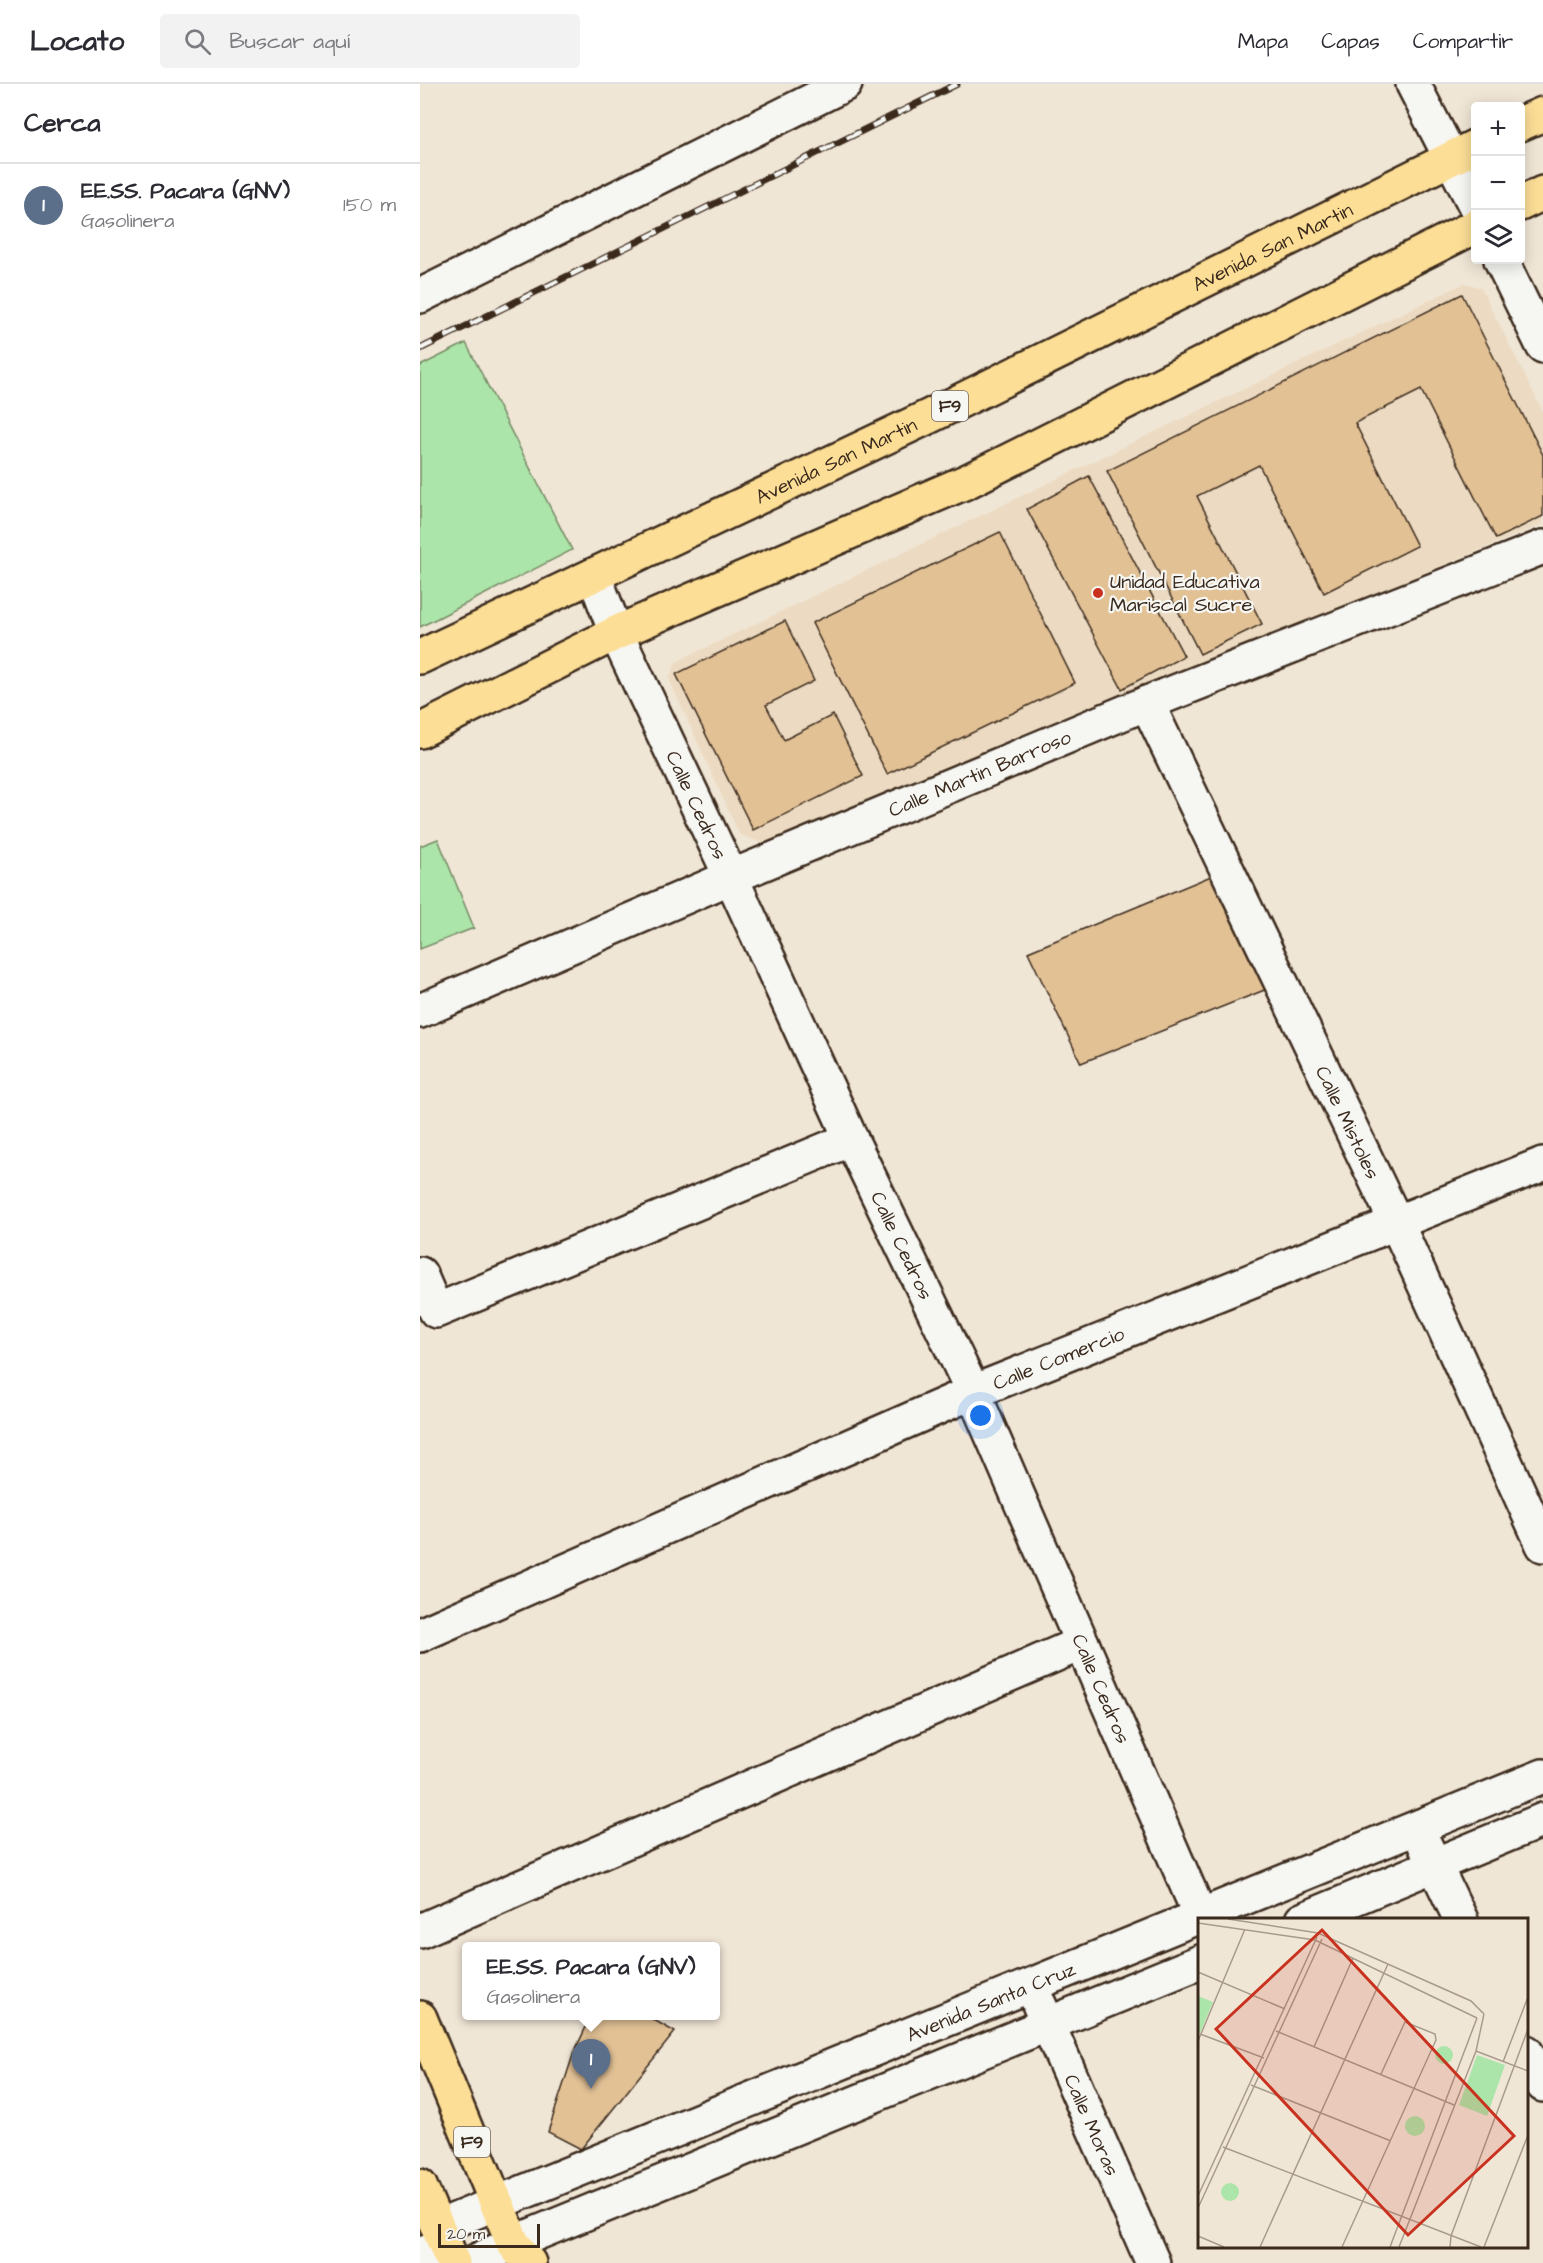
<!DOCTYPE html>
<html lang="es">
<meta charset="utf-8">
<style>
body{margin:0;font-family:"Architects Daughter",sans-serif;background:#f2f2f3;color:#2b2b33}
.controls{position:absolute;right:18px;top:18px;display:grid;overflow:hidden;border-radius:6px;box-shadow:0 3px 15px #0003}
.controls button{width:54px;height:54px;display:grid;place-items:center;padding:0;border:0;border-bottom:2px solid #e1e1e2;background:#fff;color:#2b2b33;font:30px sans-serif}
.scale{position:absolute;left:18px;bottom:15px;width:102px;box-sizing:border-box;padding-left:6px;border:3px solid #3b2a1e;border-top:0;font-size:16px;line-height:21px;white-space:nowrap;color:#3b2a1e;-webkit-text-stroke:4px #f6f6f2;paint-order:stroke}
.you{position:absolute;left:561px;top:1332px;width:21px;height:21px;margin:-15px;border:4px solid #fff;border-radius:50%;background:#1a73e8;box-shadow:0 0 0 9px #1a73e833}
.badge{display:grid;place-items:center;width:39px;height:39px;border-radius:50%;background:#c8321e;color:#fff;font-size:20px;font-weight:700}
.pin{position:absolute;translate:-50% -50px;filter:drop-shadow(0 2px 3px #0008)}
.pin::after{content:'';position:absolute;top:32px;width:21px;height:18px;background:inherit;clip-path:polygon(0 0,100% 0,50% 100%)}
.popup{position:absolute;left:42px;top:1858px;width:258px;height:78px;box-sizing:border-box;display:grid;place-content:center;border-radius:6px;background:#fff;filter:drop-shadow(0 2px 4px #0005);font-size:20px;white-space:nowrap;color:#7c7c81}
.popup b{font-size:22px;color:#2b2b33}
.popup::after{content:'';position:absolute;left:50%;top:100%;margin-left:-12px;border:12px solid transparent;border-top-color:#fff}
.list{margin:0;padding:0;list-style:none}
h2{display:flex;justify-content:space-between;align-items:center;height:78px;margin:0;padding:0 24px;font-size:26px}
h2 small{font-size:20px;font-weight:400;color:#7c7c81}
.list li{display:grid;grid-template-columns:39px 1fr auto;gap:18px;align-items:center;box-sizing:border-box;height:84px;padding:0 24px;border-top:2px solid #e1e1e2}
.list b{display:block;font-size:22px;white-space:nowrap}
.list p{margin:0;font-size:20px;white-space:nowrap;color:#7c7c81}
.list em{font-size:20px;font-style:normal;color:#7c7c81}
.icon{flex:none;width:33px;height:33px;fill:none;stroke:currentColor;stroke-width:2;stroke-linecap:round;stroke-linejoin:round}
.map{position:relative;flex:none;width:1123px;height:2179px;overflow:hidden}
header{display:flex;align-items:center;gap:36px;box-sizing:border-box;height:84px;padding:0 30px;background:#fff;border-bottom:2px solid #e1e1e2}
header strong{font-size:28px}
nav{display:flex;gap:33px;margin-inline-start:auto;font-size:21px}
.search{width:420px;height:54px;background:#f2f2f3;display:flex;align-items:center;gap:15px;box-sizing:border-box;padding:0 21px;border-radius:6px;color:#7c7c81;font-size:22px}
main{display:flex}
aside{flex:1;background:#fff}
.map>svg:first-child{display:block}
.built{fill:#ecdbc2}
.pitch{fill:#ace5a9;stroke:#748864;stroke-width:1.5}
.building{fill:#e2c195;stroke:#3b2a1e;stroke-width:1.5}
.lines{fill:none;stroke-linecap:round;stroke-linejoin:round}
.minor-casing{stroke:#3b2a1e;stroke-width:38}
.highway-casing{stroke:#3b2a1e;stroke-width:38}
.minor{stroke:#f6f6f2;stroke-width:33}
.highway{stroke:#fcde96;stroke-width:33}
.rail-casing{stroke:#3b2a1e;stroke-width:7}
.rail{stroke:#f6f6f2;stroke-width:4.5;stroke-dasharray:14;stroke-linecap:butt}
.poi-dot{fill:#c8321e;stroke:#f6f6f2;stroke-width:2}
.labels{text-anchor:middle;stroke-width:4.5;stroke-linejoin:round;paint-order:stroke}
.shield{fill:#f6f6f2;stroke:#73675e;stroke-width:1.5}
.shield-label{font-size:18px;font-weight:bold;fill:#3b2a1e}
.street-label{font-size:20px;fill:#3b2a1e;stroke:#f6f6f2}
.poi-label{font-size:20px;fill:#3b2a1e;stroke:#f6f6f2;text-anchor:start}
.inset-road{fill:none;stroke:#a89b8c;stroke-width:1.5}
.view{fill:#c8321e;fill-opacity:0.15;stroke:#c8321e;stroke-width:3}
.inset-edge{fill:none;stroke:#3b2a1e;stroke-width:3}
</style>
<header>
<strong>Locato</strong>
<div class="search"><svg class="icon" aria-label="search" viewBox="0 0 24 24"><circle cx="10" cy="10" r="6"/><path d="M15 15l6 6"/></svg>Buscar aquí</div>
<nav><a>Mapa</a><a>Capas</a><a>Compartir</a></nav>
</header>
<main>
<aside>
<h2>Cerca<small></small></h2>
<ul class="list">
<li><span class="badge" style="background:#5c6f8a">1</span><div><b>EE.SS. Pacara (GNV)</b><p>Gasolinera</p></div><em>150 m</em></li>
</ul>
</aside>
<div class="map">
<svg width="1123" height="2179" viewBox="0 0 1123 2179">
<rect width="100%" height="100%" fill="#f0e6d6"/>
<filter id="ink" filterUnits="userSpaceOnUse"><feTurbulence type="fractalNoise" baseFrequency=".0167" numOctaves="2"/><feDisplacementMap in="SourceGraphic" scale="12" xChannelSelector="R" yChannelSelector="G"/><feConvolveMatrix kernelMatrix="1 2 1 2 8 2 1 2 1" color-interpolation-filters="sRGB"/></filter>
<g filter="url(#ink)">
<polygon class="built" points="1045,199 1061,204 1123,328 1123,440 345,760 319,750 249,595 256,578"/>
<g class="pitch">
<polygon points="46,259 152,466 0,543 0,282"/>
<polygon points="18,755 54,844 0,865 0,762"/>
</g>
<g class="building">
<polygon points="1042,210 1123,371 1123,432 1076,455 1001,306 935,339 997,462 904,509 839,381 777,412 842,540 780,570 687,387"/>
<polygon points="669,392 764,572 702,605 607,425"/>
<polygon points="580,448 655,599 467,690 392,539"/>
<polygon points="365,537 394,597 346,621 364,656 413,631 443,692 333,746 256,590"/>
<polygon points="791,792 847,905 661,979 608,868"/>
<polygon points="171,1932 227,1932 255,1948 161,2065 128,2048 153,1971"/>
</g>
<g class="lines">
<defs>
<g id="minor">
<polyline points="993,0 1056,123"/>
<polyline points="1081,176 1123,262"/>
<polyline points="0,212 425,0"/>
<path id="s1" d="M174,491L196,549L311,793L431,1055L553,1308L782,1836"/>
<path id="s2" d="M727,619L976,1138L1123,1461"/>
<path id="s3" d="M0,927L311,793L727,619L1123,463"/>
<polyline points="0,1190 16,1227 431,1055"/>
<path id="s4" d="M0,1551L553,1308L1123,1080"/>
<polyline points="1005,1761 1041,1836"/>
<polyline points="882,1836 1123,1736"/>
<polyline points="0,1847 662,1559"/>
<path id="s5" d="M619,1920L733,2179"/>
<polyline points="1106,1968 1123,2001"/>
<path id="s6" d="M18,2143L1123,1692"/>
<polyline points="0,2170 26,2163"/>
<polyline points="52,2179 93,2159 780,1878"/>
</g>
<g id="highway">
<polyline points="1100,40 1123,30"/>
<polyline points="1100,120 1123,109"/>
<path id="s7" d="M0,573L510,332L1056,62"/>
<polyline points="0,647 196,549 548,397 1056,142"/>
<polyline points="0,1934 93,2159 109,2179"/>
<polyline points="0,2102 33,2179"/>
</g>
</defs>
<use href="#minor" class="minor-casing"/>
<use href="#highway" class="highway-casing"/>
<use href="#minor" class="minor"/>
<use href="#highway" class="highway"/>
<defs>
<polyline id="rail" points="0,265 537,0"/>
</defs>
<use href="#rail" class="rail-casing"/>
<use href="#rail" class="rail"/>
</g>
</g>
<circle class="poi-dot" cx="678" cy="509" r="6"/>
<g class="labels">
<g class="shield">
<rect x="512" y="307" width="36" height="30" rx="4.5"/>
<rect x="34" y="2043" width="36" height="30" rx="4.5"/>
</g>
<g class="shield-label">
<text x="530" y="328">F9</text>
<text x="52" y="2064">F9</text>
</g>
<g class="street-label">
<text dy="7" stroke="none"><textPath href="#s7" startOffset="946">Avenida San Martin</textPath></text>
<text dy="7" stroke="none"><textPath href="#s7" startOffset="460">Avenida San Martin</textPath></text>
<text dy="7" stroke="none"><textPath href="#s3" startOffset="608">Calle Martin Barroso</textPath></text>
<text dy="7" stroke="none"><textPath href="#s1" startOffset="252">Calle Cedros</textPath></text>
<text dy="7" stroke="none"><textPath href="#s2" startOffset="465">Calle Mistoles</textPath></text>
<text dy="7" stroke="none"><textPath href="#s1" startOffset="738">Calle Cedros</textPath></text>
<text dy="7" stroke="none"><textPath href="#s4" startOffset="696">Calle Comercio</textPath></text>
<text dy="7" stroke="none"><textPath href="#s1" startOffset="1224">Calle Cedros</textPath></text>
<text dy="7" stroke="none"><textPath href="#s6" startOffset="597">Avenida Santa Cruz</textPath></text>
<text dy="7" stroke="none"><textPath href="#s5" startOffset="132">Calle Moras</textPath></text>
</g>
<g class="poi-label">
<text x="690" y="504">Unidad Educativa<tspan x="690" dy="23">Mariscal Sucre</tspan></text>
</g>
</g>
<g transform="translate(778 1834)">
<rect width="330" height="330" fill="#f0e6d6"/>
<path d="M0,78L15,84L2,115L0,114Z" fill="#ace5a9"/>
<path d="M237 137a9 9 0 1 1 18 0a9 9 0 1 1-18 0ZM279,137L307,147L289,198L261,187ZM207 208a10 10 0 1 1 20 0a10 10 0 1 1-20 0ZM23 274a9 9 0 1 1 18 0a9 9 0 1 1-18 0Z" fill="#ace5a9"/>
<path class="inset-road" d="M30,1L120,15L273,83L286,96M0,5L117,22L279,100M0,54L87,91M78,113L256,187M2,116L66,140M0,123L47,11M116,129L155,40M278,133L330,153M305,144L330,79M53,167L193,223M25,229L283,329M0,278L119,19M0,290L124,21M0,318L26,329M62,329L190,46M144,329L238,122L237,116L207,104L183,156M192,329L279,100M201,329L278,133L286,96M252,329L253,318L330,111M286,329L330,217"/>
<path class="view" d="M124,12L316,218L210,317L18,111Z"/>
<rect width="330" height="330" class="inset-edge"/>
</g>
</svg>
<div class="controls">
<button>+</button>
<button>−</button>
<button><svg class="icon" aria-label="layers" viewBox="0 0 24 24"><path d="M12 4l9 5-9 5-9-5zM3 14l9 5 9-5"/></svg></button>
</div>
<div class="scale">20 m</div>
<div class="you"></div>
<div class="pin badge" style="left:171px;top:2005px;background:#5c6f8a">1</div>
<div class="popup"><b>EE.SS. Pacara (GNV)</b>Gasolinera</div>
</div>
</main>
